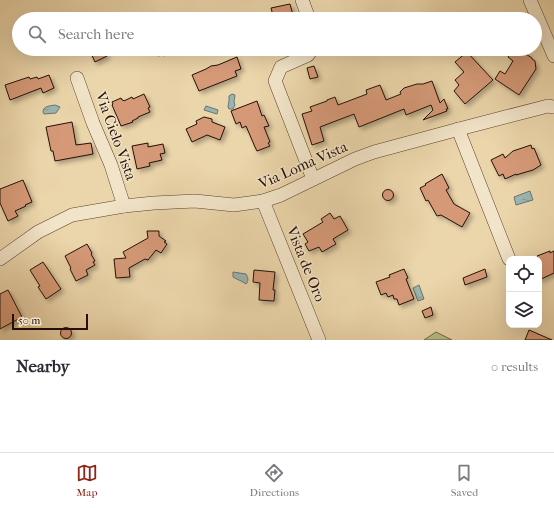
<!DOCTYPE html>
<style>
body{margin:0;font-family:"IM FELL French Canon",serif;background:#f7f7f7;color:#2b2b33}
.controls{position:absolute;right:12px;bottom:12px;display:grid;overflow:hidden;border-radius:8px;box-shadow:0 4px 16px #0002}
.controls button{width:36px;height:36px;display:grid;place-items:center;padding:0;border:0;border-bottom:1px solid #e1e1e2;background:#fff;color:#2b2b33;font:20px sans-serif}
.scale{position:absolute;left:12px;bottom:10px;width:76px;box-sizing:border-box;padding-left:4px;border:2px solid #241007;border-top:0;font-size:11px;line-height:14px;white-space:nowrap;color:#241007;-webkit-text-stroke:3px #f2e4c8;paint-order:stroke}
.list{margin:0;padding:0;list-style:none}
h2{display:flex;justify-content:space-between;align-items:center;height:52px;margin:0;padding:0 16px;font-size:17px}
h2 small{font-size:13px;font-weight:400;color:#7c7c81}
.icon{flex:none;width:22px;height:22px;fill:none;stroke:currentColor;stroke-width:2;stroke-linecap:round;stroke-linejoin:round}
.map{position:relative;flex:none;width:554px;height:340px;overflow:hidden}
.search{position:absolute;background:#fff;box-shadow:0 4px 16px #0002;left:12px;right:12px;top:12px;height:44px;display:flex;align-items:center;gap:10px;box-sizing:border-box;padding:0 14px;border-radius:22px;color:#7c7c81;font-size:15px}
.sheet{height:112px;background:#fff}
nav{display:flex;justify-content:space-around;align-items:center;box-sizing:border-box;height:56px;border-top:1px solid #e1e1e2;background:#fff;font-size:11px;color:#7c7c81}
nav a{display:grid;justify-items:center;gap:2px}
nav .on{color:#8f2418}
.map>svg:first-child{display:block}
.grass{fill:#b6be8a;stroke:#6d6748}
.water{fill:url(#water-ripples);stroke:#6b746e}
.building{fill:#d59977;stroke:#241007;filter:url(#shadow)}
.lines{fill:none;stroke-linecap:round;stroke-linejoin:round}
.minor-casing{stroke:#564130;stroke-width:14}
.minor{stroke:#f2e4c8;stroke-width:13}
.labels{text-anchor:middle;stroke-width:3;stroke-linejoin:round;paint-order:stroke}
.street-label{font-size:15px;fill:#241007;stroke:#f2e4c8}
</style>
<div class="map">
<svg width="554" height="340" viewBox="0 0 554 340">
<defs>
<pattern id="water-ripples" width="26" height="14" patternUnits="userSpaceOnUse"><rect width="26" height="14" fill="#9bb6b2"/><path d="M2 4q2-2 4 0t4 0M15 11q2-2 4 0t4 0" fill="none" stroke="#859b98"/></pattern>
<filter id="shadow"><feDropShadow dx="3" dy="3" stdDeviation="2" flood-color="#0004"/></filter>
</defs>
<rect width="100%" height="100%" fill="#ebd5aa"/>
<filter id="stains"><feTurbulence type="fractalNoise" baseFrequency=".005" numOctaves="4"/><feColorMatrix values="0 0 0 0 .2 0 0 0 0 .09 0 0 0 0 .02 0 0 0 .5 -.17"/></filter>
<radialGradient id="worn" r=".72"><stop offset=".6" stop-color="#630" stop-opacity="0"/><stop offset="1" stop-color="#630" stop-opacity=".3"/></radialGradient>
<polygon class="grass" points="436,332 452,340 424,340"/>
<g class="water">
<polygon points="158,49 168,49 167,54 164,56 161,55 159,56 155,55 153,53"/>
<polygon points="232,94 235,95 234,102 235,105 233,109 229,109 228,107 229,101 229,96"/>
<path d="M55,105L60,107L56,113L44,114L43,112C43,106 50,106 55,105Z"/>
<polygon points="206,106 218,110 217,114 204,110"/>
<polygon points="530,191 533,200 516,205 514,197"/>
<path d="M233,272L246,274C248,277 249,281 246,284C242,281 238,280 233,277Z"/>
<polygon points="419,285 424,299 418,301 413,288"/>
</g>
<g class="building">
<polygon points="290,4 294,19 274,19 271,8"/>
<polygon points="89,49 104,49 107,56 95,62"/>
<polygon points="513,49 518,49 532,58 532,59 535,61 536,69 519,95 495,79 500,71 505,74 513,61 508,57"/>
<polygon points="467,52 493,80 465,104 454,91 459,85 455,80 464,72 455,62"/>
<polygon points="237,57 241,69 235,71 237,76 199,91 192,75 206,69 211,66 218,65"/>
<polygon points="314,66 318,77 310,79 307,68"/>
<polygon points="49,75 54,88 43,93 41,88 10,100 5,85 29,77 30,79 37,77 38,79"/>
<polygon points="432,81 440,103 444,99 448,109 446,109 447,111 423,120 433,110 431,105 406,115 404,109 359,127 354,114 320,127 324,141 312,145 302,114 312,111 310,107 327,101 327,100 335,97 338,105 367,94 366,90 380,85 386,100 401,94 400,92 404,88 417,84 423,84"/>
<polygon points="144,94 150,107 148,108 150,112 138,117 138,118 132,121 133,122 121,126 112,105 113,104 112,102 121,98 122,100 123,100 124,101 132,97 133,99"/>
<polygon points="257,101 262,116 264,115 269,126 264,127 270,142 268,143 270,146 257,151 255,147 246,126 242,128 240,122 236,124 231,111"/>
<polygon points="204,117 212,119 212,122 225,127 220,140 207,135 192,142 186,129 197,124 196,121"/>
<polygon points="72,122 76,145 91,143 93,154 55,161 53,151 51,151 46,127"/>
<polygon points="148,143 148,147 163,144 165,153 160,154 162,160 149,163 150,166 137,169 132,146"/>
<polygon points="531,145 532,149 534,148 541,165 533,170 516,175 516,174 505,179 503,174 499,176 491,160 503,154 505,158 513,151"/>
<polygon points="442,174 449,188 446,190 454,204 470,213 462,227 441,215 437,216 428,200 426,201 420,188 426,185 425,184"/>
<polygon points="23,180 32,202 25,205 26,206 15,211 18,216 8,221 0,203 0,189"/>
<circle cx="388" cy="195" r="5.5"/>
<polygon points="330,213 334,219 340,216 348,230 333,239 336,244 322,252 319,247 309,251 305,244 308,242 303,234 323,222 321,219"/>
<polygon points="147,231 159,231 159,236 166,241 164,242 167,244 161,253 156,250 148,260 145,259 129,268 130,277 116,278 114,259 126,258 123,252 148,238"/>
<polygon points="87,244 92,253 91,254 95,261 93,262 95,265 86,270 88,275 76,281 70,269 71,268 65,256"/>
<polygon points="550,251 550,253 554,251 554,273 539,280 539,259 537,256"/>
<polygon points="43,262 61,289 46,299 38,287 40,286 30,270"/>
<polygon points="404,269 408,278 406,279 414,299 399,305 397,299 394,299 393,295 388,297 386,293 381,295 376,282 390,277 389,275"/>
<polygon points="485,269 487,277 465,285 463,278"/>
<polygon points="254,270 275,272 273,290 275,290 274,301 259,300 260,283 253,282"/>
<polygon points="8,290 22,317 0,329 0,294"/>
<polygon points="431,307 433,315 425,318 422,311"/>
<circle cx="66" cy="333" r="5.5"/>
<polygon points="529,330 552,340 525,340"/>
</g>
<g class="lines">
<defs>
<g id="minor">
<polyline points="302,0 309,19"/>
<polyline points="530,0 554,56"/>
<polyline points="312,49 308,55 281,67 275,81 313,179"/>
<polyline points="77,78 93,123 111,165 124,206"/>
<polyline points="458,129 509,259"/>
<polyline points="263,201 319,340"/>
<polyline points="0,259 38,232 72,215 124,206 154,203 195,201 234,205 263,201 281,195 355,159 374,152 463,128 548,106 554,107"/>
</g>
</defs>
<use href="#minor" class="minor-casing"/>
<use href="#minor" class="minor"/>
</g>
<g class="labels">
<g class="street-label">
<text transform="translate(116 136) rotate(70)" y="5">Via Cielo Vista</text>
<text transform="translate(303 165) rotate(-24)" y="5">Via Loma Vista</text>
<text transform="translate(306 264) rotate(68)" y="5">Vista de Oro</text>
</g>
</g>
<rect width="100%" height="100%" filter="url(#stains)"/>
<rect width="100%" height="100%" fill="url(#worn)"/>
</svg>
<div class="controls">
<button><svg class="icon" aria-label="locate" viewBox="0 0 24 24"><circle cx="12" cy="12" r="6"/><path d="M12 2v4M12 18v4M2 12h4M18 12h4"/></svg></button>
<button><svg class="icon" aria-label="layers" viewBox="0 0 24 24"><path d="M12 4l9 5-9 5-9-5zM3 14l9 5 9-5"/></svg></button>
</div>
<div class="scale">50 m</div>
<div class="search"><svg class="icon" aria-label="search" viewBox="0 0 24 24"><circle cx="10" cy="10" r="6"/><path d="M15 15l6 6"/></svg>Search here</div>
</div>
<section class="sheet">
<h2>Nearby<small>0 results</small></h2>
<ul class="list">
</ul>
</section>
<nav>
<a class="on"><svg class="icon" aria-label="map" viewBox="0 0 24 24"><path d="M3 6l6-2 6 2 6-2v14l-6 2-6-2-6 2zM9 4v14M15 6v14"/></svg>Map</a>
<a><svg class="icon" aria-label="directions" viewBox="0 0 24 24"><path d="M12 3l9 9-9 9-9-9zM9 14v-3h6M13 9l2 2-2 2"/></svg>Directions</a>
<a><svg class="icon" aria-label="saved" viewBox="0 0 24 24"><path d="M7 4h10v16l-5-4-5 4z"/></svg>Saved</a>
</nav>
